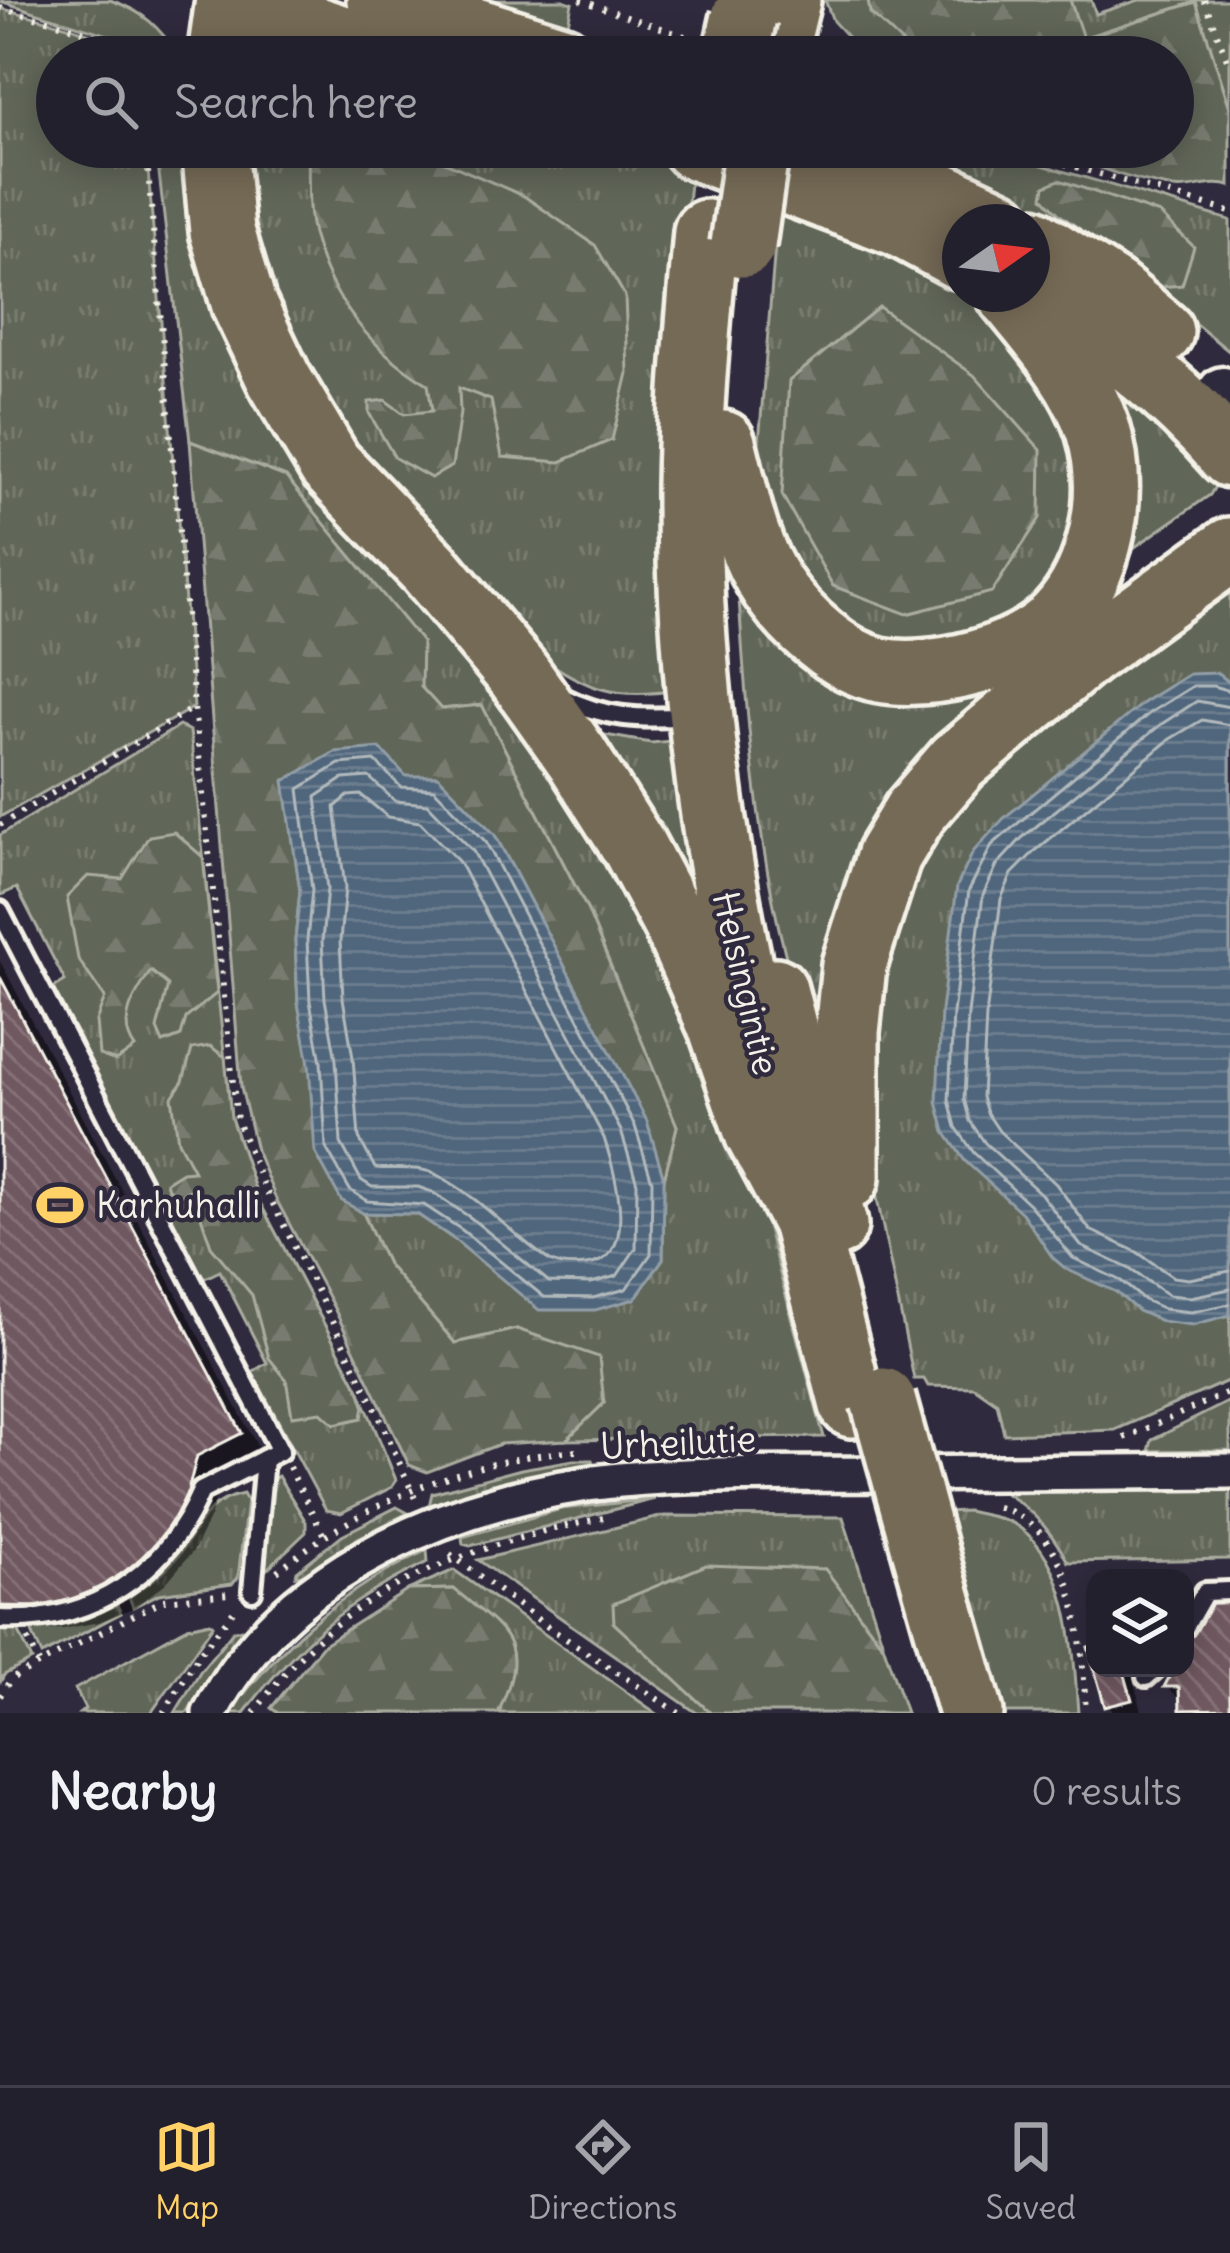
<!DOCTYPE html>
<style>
body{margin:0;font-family:Delius,sans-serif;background:#2b2836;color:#f1f3f6}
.controls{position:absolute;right:36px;bottom:36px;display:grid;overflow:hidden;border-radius:24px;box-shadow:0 6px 30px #0003}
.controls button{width:108px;height:108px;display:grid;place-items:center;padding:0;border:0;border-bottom:3px solid #403e4a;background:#23202e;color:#f1f3f6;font:60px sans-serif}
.compass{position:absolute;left:942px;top:204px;width:108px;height:108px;border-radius:50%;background:#23202e;box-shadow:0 6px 30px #0003;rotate:76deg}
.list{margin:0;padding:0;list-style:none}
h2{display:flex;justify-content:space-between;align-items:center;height:156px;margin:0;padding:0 48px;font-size:51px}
h2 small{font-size:39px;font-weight:400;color:#a3a3aa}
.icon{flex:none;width:66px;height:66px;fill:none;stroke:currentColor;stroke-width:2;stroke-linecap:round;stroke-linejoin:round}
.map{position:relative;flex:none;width:1230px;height:1713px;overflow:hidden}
.search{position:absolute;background:#23202e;box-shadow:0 6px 30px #0003;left:36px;right:36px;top:36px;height:132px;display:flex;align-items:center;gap:30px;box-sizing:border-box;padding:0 42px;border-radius:66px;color:#a3a3aa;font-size:45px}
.sheet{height:372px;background:#23202e}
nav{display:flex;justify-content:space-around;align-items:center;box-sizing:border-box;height:168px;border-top:3px solid #403e4a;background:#23202e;font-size:33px;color:#a3a3aa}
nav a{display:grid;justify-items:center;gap:6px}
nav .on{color:#ffd166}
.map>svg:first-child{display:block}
.grass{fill:url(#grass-tufts);stroke:#aaaca0;stroke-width:3}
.forest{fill:url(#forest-firs);stroke:#aaaca0;stroke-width:3}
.water{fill:url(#water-rules);stroke:#929ea7;stroke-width:3}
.shadow{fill:#0007}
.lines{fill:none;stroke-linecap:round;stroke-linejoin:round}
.shore{stroke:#b2b9bc;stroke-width:3}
.building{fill:url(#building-back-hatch);stroke:#f4f1e8;stroke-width:3}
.lane-casing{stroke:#f4f1e8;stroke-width:26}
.street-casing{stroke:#f4f1e8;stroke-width:42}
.secondary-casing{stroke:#f4f1e8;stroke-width:57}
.highway-casing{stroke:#f4f1e8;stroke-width:72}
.path{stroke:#f4f1e8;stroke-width:6;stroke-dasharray:3 9;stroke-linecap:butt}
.lane{stroke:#2f2a3d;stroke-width:16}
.street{stroke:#2f2a3d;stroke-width:33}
.secondary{stroke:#2f2a3d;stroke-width:48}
.highway{stroke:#756a55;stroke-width:63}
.highway-bridge-casing{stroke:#f4f1e8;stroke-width:72;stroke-linecap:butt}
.highway-bridge{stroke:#756a55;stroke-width:63}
.labels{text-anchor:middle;stroke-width:9;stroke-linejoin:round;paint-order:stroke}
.street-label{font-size:36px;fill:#f4f1e8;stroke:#2f2a3d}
.poi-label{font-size:36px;fill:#f4f1e8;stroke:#2f2a3d;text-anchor:start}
</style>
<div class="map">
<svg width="1230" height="1713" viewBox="0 0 1230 1713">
<defs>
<pattern id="grass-tufts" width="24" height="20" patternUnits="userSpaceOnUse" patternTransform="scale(3)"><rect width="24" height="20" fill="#616658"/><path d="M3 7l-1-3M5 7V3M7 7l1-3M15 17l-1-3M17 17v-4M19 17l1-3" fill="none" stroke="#787c70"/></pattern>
<pattern id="forest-firs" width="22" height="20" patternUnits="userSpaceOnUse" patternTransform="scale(3)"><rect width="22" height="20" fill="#616658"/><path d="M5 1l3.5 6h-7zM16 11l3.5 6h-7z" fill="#787c70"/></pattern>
<pattern id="water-rules" width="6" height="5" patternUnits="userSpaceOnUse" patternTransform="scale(3)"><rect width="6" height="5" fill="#50667b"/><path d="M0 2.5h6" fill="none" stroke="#6a7c8e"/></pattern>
<pattern id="building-back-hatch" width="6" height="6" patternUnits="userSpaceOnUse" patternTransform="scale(3)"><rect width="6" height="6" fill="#705960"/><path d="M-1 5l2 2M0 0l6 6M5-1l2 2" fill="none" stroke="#857177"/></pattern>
</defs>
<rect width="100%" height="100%" fill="#2f2a3d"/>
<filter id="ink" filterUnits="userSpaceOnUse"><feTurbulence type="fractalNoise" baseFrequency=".00833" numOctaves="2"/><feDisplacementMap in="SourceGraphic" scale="24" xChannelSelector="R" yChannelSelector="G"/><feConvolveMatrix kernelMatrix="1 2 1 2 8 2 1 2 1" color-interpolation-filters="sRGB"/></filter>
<g filter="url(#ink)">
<g class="grass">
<path d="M110,0C143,11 160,27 179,57H137L118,38L0,1Z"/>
<polygon points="435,0 563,0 572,3 565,39"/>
<polygon points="825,0 868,0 871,13 915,55 923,57 866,57 833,21"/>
<polygon points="1070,0 1091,0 1096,14 1139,0 1230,0 1230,108 1196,2 1082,38"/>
<path d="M0,8C32,17 107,31 126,57H57V147H146L194,707L0,817Z"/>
<polygon points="156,147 194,147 196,232 571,778 745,1143 824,1437 566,1440 604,1403 517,1329 455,1343 387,1264 363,1213 417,1214 455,1240 663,1258 664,1179 677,1126 587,909 482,705 441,709 420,686 286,477 190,441"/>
<path d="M238,147H641L692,165L679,285L677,690C617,700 586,690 537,654L361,471L254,285Z"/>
<polygon points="951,147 981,147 1230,220 1230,352 1129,270 1067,227 943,165"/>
<polygon points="779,196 936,275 1000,322 1038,359 1088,465 1070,570 1021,622 892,651 828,622 777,563 755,492"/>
<polygon points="1083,347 1215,474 1216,485 1210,495 1109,565"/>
<path d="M738,582L765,612L1009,689L960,730L827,1096C804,1023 781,950 768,874C751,777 744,680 738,582Z"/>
<polygon points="1230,582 1230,1380 1115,1430 1004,1434 997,1403 974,1387 928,1386 924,1379 914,1379 869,1159 882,923 955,791"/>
<polygon points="179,726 190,731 231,1118 259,1201 359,1390 396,1480 392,1487 341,1513 326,1510 252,1372 267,1363 220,1271 203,1279 50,990 65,981 17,888 1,895 0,892 0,835"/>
<polygon points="588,732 651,743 681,740 730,1006"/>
<polygon points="1230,1401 1230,1450 1149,1451 1152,1440"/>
<polygon points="574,1460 592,1460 593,1463 516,1479 429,1506 432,1493 521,1469"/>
<polygon points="278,1476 306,1522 306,1532 265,1571 272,1480"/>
<path d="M1230,1490V1559L1068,1562C1051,1531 1035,1512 1005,1493Z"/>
<path d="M243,1494L247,1501L238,1578L232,1584L159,1594L133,1607L129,1597C148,1584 167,1571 181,1552C200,1525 205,1502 243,1494Z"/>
<polygon points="655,1499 470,1546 463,1544 462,1537 561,1509"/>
<polygon points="397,1507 408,1513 358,1538 312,1573 296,1576 297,1571 342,1535"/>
<path d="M967,1511C984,1515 1005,1517 1020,1528C1071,1564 1074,1657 1078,1713H994L943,1512Z"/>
<polygon points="664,1516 843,1517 884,1647 824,1569 614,1623 711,1713 697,1713 478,1560"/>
<path d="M427,1550L428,1562C345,1602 300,1640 244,1713H229C290,1634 337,1595 427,1550Z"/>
<polygon points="454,1570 656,1713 498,1713 501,1709 454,1589 408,1590"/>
<polygon points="117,1605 121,1613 42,1655 31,1630 72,1624"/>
<polygon points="210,1622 213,1625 151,1713 80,1713 85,1709 75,1689 188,1627"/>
<polygon points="0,1629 18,1630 32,1660 4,1675 0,1683"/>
<polygon points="241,1629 242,1636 213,1671 187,1713 175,1713 201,1670 233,1631"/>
</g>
<g class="forest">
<path d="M868,0H1070L1083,38L1196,2L1230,108V186C1210,180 1192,191 1173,188C1132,180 1089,166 1053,147H1173V57H923L915,55L870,13Z"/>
<path d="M324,147H410L524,196L595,245L625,296L628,373L612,440L560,462L502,457L491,400L459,388L460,413L452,466L431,478L395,458L369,413V402L385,400L404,414L432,411L428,384C371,350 330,299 313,234C307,211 309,184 308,160Z"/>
<polygon points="1059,180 1160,214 1194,247 1182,285 1161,287 1060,215 1043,197 1045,186"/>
<polygon points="879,307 974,375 1041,450 1040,518 992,592 907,614 833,586 782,495 789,381"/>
<polygon points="190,441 286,477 422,642 421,687 441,709 482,705 587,909 677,1126 664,1179 646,1121 495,835 438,776 285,780 300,891 295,940 298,1003 341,1200 363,1213 387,1264 455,1343 517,1329 599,1357 604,1403 566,1440 500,1444 427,1472 409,1465 335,1310 276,1199 256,1150 241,1087"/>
<path d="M174,832L203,857L217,993L186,1018L181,1036L163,1043L157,1029L168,985L151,971C135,994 116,1022 135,1048L116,1061L99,1055L96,1021L105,998L78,959L67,897L88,876L122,879L149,836Z"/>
<polygon points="210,1046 225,1057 231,1118 259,1201 359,1390 364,1405 362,1418 335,1424 321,1412 292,1416 286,1379 269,1358 252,1295 211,1246 192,1189 179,1195 168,1189 166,1182 182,1172 194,1171 178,1141 172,1097 183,1081 192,1049"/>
<polygon points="706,1565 825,1569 884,1647 906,1713 711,1713 614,1623 613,1604"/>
<path d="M454,1589C507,1633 531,1641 498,1713H278L271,1708L324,1644L408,1590Z"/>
</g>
<g class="water">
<polygon points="1218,673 1230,683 1230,1315 1192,1325 1161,1321 1138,1311 1116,1292 1066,1269 1053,1258 1022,1213 965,1161 945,1132 937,1102 941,1011 957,886 973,852 1004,818 1144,702 1189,674"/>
<polygon points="380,748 406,776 438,776 495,835 647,1121 664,1179 663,1259 635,1299 595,1310 539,1310 455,1240 417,1214 363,1213 341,1200 315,1152 309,1064 298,1003 295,940 300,891 284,781 335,752"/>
</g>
<g class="shadow">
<polygon points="0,961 263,1457 220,1479 211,1515 194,1550 166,1583 135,1607 99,1622 63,1629 31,1630 0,1621"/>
<polygon points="1230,1585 1230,1713 1187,1713 1182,1702 1167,1686 1172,1668 1185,1668 1185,1628 1200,1627 1218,1603 1214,1600"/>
<polygon points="1097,1668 1130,1668 1142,1711 1115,1713 1108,1706"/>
</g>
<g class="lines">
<g class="shore">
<polyline points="1230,691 1213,686 1193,686 1151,712 992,845 969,890 953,1013 949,1100 956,1127 974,1153 1030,1205 1073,1258 1121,1281 1144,1300 1164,1309 1191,1312 1230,1304"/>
<polyline points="1230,707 1197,701 1160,725 1022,838 997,865 983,895 968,1014 964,1099 970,1121 985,1143 1041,1194 1081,1246 1128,1268 1168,1295 1190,1297 1230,1289"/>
<polyline points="1230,725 1202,720 1170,739 1034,852 1012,874 1001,899 986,1016 982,1097 987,1113 999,1131 1056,1184 1090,1230 1137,1252 1173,1277 1189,1279 1230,1271"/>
<polygon points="375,761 401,787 434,789 486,842 635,1126 652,1181 651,1254 626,1289 593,1298 544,1297 462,1230 424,1205 367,1201 350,1190 326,1148 321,1062 310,1001 307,940 312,890 299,789 339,764"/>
<polygon points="369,777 395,801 428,804 473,851 621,1131 637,1183 636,1248 617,1276 591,1283 549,1282 471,1218 432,1192 418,1187 372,1187 361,1180 341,1143 336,1060 325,999 322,941 327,889 316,797 343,779"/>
<path d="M361,795L388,817L420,822L459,862L604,1138C615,1172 641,1260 586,1265C575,1266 560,1267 550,1261C512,1235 481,1198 439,1176C420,1165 396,1170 375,1168L359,1138L353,1058L343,998L340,941L345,888L335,807L348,796Z"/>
</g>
</g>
<g class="building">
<polygon points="0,977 242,1433 197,1456 188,1491 171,1526 143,1560 111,1584 74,1599 38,1607 0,1606"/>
<polygon points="1211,1600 1230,1600 1230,1709 1180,1710 1179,1687 1164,1687 1174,1668 1185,1668 1185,1647"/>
<polygon points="1095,1645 1095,1668 1123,1668 1132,1700 1105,1707 1088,1647"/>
</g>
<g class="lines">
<defs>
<g id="lane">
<path d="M562,697C603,718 642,720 688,716"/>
<path d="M0,911L280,1451L201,1491C166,1573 91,1624 0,1619"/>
<polyline points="252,1591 264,1459"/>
<polyline points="1185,1627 1205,1592 1230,1591"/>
<polyline points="1146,1677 1156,1668"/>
</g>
<path id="street" d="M210,1713C284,1566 465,1495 620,1480C708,1472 797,1475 884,1474C999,1473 1115,1472 1230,1471"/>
<polyline id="secondary" points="1223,392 1230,394"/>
<g id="highway">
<polyline points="229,0 400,57"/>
<polyline points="379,0 561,57"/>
<polyline points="220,57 228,0"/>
<polyline points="774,57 788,0"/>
<polyline points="214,147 222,231 244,305 279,379 330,465 430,569 519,675 577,757 634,847 675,924 721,1028 757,1133 804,1221"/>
<polyline points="694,147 899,224 960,257"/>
<polyline points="840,147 999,222"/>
<path d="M706,232C699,316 690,401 689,486C688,675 714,862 758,1046"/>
<polyline points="1032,240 1112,291 1161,332"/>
<path d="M1028,294C1106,336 1172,388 1230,455"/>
<path d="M723,443C736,491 744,546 773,588C796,622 839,662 880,670C932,680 1022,658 1059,618C1103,571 1117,492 1098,430C1081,378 1043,336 1009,294"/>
<polyline points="775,990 835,1225"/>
<polyline points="847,1178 847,1032 854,965 889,855 915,812 958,762 1086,654 1230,550"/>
<polyline points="794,1183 852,1405"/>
<polyline points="923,1544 971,1713"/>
</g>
</defs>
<use href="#lane" class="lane-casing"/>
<use href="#street" class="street-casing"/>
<use href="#secondary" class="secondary-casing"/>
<use href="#highway" class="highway-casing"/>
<g class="path">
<polyline points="580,0 696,40"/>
<polyline points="1204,0 1230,67"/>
<path d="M0,8C32,17 107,31 126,57"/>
<polyline points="146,147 194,707 237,1121 262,1182 376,1409 417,1503"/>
<polyline points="1007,147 1230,212"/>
<polyline points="0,825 194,707"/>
<polyline points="1124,1438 1230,1392"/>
<polyline points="289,1467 323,1534"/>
<path d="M997,1507C1079,1528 1082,1646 1086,1713"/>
<polyline points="450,1554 548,1627 679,1713"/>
<path d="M277,1571C361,1503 468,1458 577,1451"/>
<polyline points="28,1639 39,1663"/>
<polyline points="0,1696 11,1679 163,1600 230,1594"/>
<polyline points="164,1713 199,1654 236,1608"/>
<path d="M254,1713C277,1681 303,1649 335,1625C411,1565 515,1536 608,1517"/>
</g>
<use href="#lane" class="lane"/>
<use href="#street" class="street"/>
<use href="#secondary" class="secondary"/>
<use href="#highway" class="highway"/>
<defs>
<g id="highway-bridge">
<polyline points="735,57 744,17"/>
<polyline points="743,245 757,147"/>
<polyline points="883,1400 923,1544"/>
</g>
</defs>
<use href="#highway-bridge" class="highway-bridge-casing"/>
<use href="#highway-bridge" class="highway-bridge"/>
</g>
</g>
<defs>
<symbol id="stadium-bare" viewBox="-9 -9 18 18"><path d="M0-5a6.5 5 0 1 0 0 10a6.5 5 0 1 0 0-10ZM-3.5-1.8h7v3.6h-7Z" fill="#ffd166" stroke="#2f2a3d" stroke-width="2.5" paint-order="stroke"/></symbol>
</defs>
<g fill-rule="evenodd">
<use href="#stadium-bare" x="27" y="1172" width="66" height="66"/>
</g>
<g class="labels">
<g class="street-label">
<text transform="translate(746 983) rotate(77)" y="13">Helsingintie</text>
<text transform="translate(678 1442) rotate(-3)" y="13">Urheilutie</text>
</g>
<g class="poi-label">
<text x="96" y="1218">Karhuhalli</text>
</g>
</g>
</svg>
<div class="controls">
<button><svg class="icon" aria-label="layers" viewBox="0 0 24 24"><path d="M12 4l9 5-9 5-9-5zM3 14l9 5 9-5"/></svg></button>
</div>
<svg class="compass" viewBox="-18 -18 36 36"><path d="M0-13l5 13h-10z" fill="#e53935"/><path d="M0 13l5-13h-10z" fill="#a3a3aa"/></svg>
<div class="search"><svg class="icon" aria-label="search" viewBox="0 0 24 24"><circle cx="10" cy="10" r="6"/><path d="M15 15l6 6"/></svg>Search here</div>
</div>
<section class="sheet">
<h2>Nearby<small>0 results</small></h2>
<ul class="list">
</ul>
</section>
<nav>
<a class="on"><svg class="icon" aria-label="map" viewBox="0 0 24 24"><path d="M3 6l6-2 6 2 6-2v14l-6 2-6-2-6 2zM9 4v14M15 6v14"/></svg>Map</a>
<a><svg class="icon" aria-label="directions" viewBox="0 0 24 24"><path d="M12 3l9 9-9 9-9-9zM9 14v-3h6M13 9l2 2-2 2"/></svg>Directions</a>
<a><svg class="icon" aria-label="saved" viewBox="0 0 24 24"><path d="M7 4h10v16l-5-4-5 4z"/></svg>Saved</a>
</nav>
